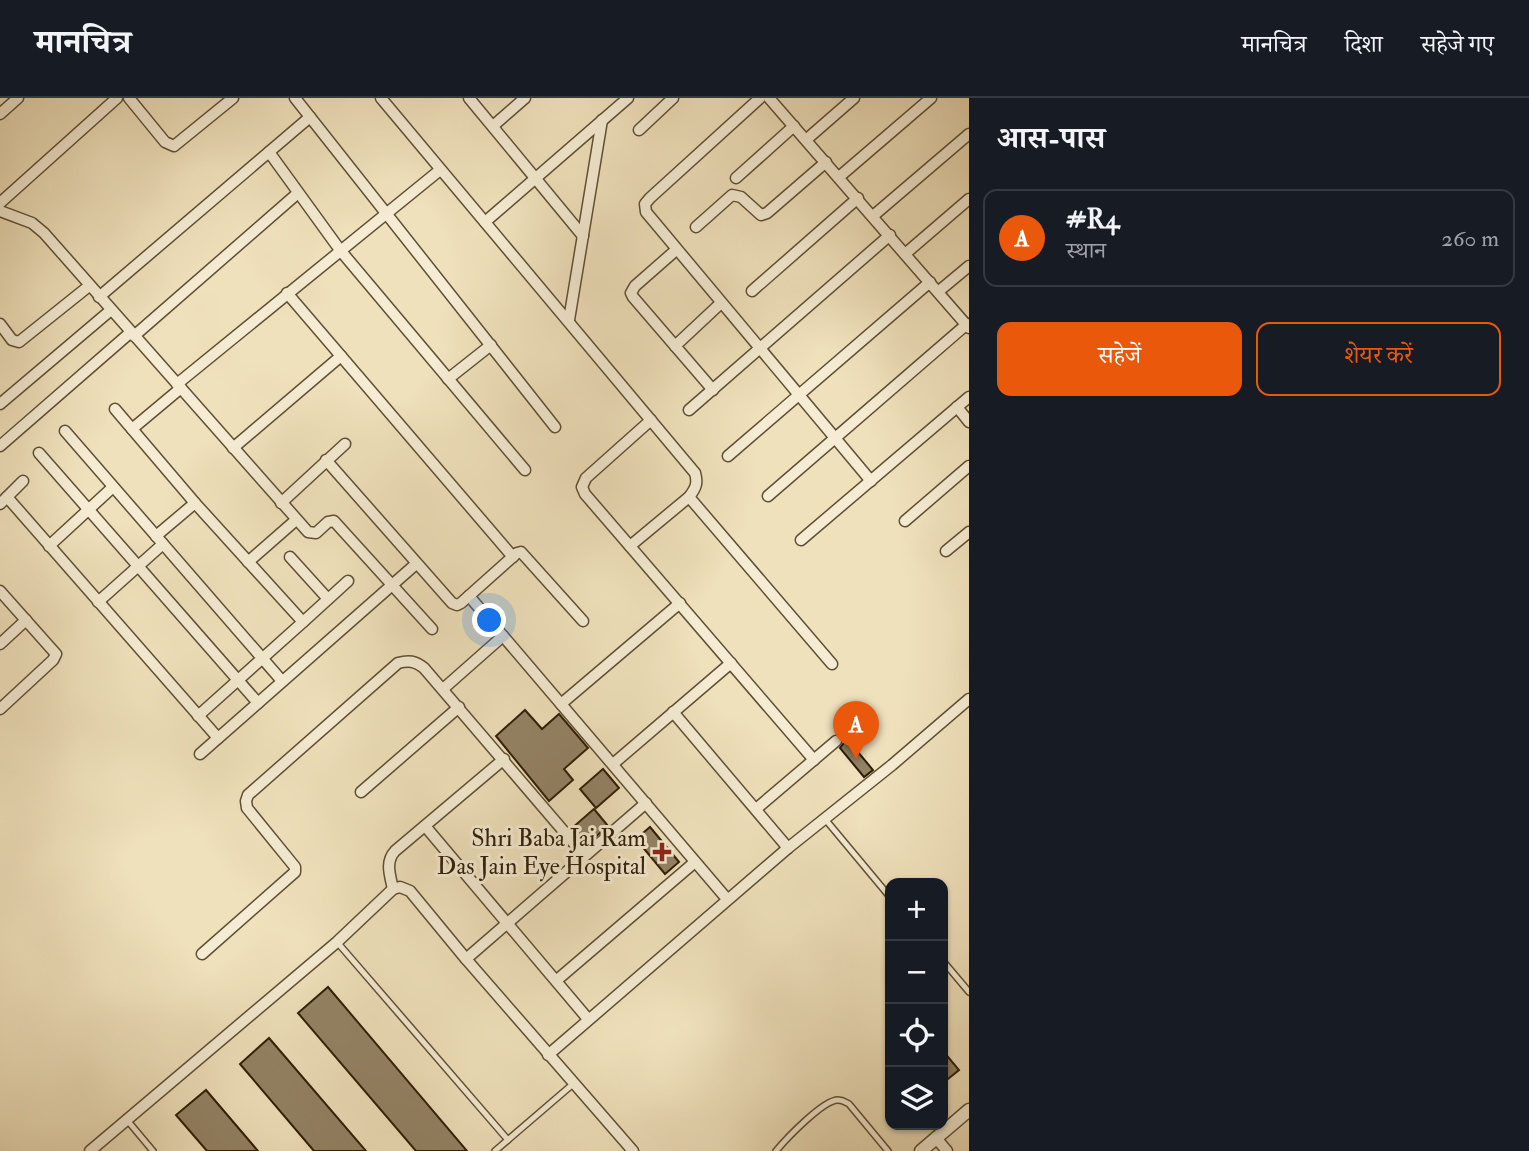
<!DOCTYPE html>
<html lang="hi">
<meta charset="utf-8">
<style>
body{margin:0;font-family:"IM FELL Double Pica","Noto Serif Devanagari",serif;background:#20242c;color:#f1f3f6}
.controls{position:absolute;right:21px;bottom:21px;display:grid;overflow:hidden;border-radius:14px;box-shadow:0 2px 5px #0004}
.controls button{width:63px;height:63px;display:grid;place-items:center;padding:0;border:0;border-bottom:2px solid #363941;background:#171b24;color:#f1f3f6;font:35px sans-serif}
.you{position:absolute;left:490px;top:523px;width:24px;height:24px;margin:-18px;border:5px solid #fff;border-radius:50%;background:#1a73e8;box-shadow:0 0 0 10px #1a73e833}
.badge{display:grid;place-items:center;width:46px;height:46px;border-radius:50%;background:#ea580c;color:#fff;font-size:23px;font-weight:700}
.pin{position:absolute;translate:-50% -58px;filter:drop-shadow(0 2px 4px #0008)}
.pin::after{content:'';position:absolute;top:37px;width:24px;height:21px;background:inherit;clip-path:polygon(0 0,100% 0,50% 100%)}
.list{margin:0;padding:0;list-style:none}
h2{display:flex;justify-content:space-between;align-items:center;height:91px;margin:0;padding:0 28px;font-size:30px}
h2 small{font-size:23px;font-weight:400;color:#9ea1a6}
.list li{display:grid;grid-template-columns:46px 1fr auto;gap:21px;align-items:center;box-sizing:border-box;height:98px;margin:0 14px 14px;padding:0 14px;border:2px solid #363941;border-radius:14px}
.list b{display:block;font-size:26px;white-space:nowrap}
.list p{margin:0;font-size:23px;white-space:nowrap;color:#9ea1a6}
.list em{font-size:23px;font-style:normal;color:#9ea1a6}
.actions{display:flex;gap:14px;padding:21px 28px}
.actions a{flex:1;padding:16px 0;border:2px solid #ea580c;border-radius:14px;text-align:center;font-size:24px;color:#ea580c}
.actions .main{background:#ea580c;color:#fff}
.icon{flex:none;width:38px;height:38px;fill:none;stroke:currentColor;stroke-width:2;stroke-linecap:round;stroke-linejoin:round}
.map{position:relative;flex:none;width:969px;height:1053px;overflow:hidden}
header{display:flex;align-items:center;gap:42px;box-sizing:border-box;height:98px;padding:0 35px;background:#171b24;border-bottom:2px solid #363941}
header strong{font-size:33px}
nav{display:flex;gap:38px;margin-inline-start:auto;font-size:24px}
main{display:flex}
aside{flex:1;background:#171b24}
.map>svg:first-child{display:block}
.building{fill:#938365;stroke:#2f1e06;stroke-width:2}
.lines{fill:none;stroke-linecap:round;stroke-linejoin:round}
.service-casing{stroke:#5f4f34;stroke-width:8}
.minor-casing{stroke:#5f4f34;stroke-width:13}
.tertiary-casing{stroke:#5f4f34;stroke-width:15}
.service{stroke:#f5ecd3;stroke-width:5}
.minor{stroke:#f5ecd3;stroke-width:10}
.tertiary{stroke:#f5ecd3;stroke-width:12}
.poi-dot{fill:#8f2418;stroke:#f5ecd3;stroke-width:2.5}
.labels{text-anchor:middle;stroke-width:6;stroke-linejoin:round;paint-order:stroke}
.poi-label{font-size:24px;fill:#2f1e06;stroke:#f5ecd3;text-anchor:end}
</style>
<header>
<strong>मानचित्र</strong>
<nav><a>मानचित्र</a><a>दिशा</a><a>सहेजे गए</a></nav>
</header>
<main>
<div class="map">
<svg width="969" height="1053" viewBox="0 0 969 1053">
<rect width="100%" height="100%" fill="#efe1bc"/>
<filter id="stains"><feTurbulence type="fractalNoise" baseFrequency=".00286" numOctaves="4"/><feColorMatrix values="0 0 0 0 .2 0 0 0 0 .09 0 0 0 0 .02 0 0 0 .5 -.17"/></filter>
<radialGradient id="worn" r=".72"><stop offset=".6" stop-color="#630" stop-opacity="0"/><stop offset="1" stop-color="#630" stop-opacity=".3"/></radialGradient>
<g class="building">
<polygon points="525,612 542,631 559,616 588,650 564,671 573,682 549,703 496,638"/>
<polygon points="847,641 873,672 864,679 840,650"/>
<polygon points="603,671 619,690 596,710 580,691"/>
<polygon points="594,711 608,728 586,747 572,730"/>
<polygon points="650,729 679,764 665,776 636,741"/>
<polygon points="328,889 467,1053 416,1053 298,915"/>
<polygon points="269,940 366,1053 314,1053 240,966"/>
<polygon points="943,953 959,972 943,985"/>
<polygon points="206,992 258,1053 207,1053 176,1017"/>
</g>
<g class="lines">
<defs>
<g id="service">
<polyline points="825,721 890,799"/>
<polyline points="337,844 508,1042"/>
<polyline points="943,863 969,894"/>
<polyline points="127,1022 153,1053"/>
<polyline points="495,1053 573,986"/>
<path d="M776,1053C786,1041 823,1002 838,1002C843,1002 845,1004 849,1006L888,1053"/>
</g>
<g id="minor">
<polyline points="129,0 165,44 174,48 233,0"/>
<polyline points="295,0 555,329"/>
<path d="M381,0L695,375C698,385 696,390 689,399L630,448"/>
<polyline points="469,0 583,138"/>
<polyline points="760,0 650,100 645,106 646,114 871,383"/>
<polyline points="769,0 969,230"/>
<polyline points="0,16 18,0"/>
<polyline points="493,28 525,0"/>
<polyline points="639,32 673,0"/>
<polyline points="807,41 854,0"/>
<polyline points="269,54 340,152 525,372"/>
<polyline points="839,79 931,0"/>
<polyline points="736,80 794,28"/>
<polyline points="0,105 117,0"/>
<polyline points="0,113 32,125 44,135 308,434 316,435 328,424 334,423 432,531"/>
<polyline points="873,118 969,36"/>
<polyline points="485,124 628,0"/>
<polyline points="696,129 732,97 741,99 761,117 767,115 826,64"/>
<polyline points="676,152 635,188 631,195 633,199 713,292"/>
<polyline points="905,156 969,101"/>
<polyline points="752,193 858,100"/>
<polyline points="939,193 969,168"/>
<polyline points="287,195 513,459"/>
<polyline points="99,199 310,19"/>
<polyline points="569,222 602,22"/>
<polyline points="0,226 12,242 19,244 89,188"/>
<polyline points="134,238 298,95"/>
<polyline points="675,248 721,205"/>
<polyline points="448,281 491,247"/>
<polyline points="177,286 440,72"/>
<polyline points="0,306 111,212"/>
<polyline points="957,309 969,324"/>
<polyline points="115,311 195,405 303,524 348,483"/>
<polyline points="689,312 890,137"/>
<polyline points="651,322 586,380 582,389 585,396 814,662"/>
<polyline points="132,331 181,290"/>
<polyline points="65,333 282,583"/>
<polyline points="0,348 131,234"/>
<polyline points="233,350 341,258"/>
<polyline points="39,355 258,605"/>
<polyline points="728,358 930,184"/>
<polyline points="326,362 452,505 457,507 461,505 517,455 521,454 583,523"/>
<polyline points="768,398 967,226"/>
<polyline points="7,399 218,640"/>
<polyline points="689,399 832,566"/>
<polyline points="281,405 345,346"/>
<polyline points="0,406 23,383"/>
<polyline points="905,423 969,368"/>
<polyline points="156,438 195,405"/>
<polyline points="801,442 969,299"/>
<polyline points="49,448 113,389"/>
<polyline points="946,453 969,434"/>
<polyline points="290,459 328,501"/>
<polyline points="248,464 296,422"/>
<polyline points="0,493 56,556 53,562 0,611"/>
<polyline points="469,498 727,801"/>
<polyline points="98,504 163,446"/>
<polyline points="0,546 26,522"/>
<polyline points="443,591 503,538"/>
<polyline points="561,606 680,505"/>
<polyline points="673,614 788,750"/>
<polyline points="198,618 303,524"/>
<polyline points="200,656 416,466"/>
<polyline points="613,666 731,565"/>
<polyline points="361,694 459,609"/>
<polyline points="756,711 836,643"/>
<polyline points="425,728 588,921"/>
<path d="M393,791C390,777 385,764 395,753L504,661"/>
<path d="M202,856L295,774V769L247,710L246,703L248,697L398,565C409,562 415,563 424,570L584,757"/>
<polyline points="466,861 646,705"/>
<polyline points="557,882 695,764"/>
<polyline points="548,957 788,750 892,667 969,601"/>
<polyline points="936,1040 947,1053"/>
<polyline points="90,1053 337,844 393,791 400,789 410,793 466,861 633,1053"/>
</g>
<polyline id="tertiary" points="921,1053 969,1012"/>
</defs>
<use href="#service" class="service-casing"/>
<use href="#minor" class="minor-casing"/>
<use href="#tertiary" class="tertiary-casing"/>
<use href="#service" class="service"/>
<use href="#minor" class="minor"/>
<use href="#tertiary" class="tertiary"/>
</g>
<path class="poi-dot" d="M658.5 743.5h7v7h7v7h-7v7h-7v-7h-7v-7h7z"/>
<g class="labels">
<g class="poi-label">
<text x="646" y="748">Shri Baba Jai Ram<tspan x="646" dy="28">Das Jain Eye Hospital</tspan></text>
</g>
</g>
<rect width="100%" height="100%" filter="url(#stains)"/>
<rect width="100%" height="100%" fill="url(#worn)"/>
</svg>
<div class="controls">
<button>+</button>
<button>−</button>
<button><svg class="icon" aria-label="locate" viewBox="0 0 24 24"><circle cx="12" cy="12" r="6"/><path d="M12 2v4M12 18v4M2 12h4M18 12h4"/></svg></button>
<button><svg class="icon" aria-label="layers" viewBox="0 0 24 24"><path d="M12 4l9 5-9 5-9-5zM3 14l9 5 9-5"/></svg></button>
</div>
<div class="you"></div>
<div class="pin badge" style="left:856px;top:661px">A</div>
</div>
<aside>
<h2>आस-पास<small></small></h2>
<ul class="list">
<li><span class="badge">A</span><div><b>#R4</b><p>स्थान</p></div><em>260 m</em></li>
</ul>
<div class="actions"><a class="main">सहेजें</a><a>शेयर करें</a></div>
</aside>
</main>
